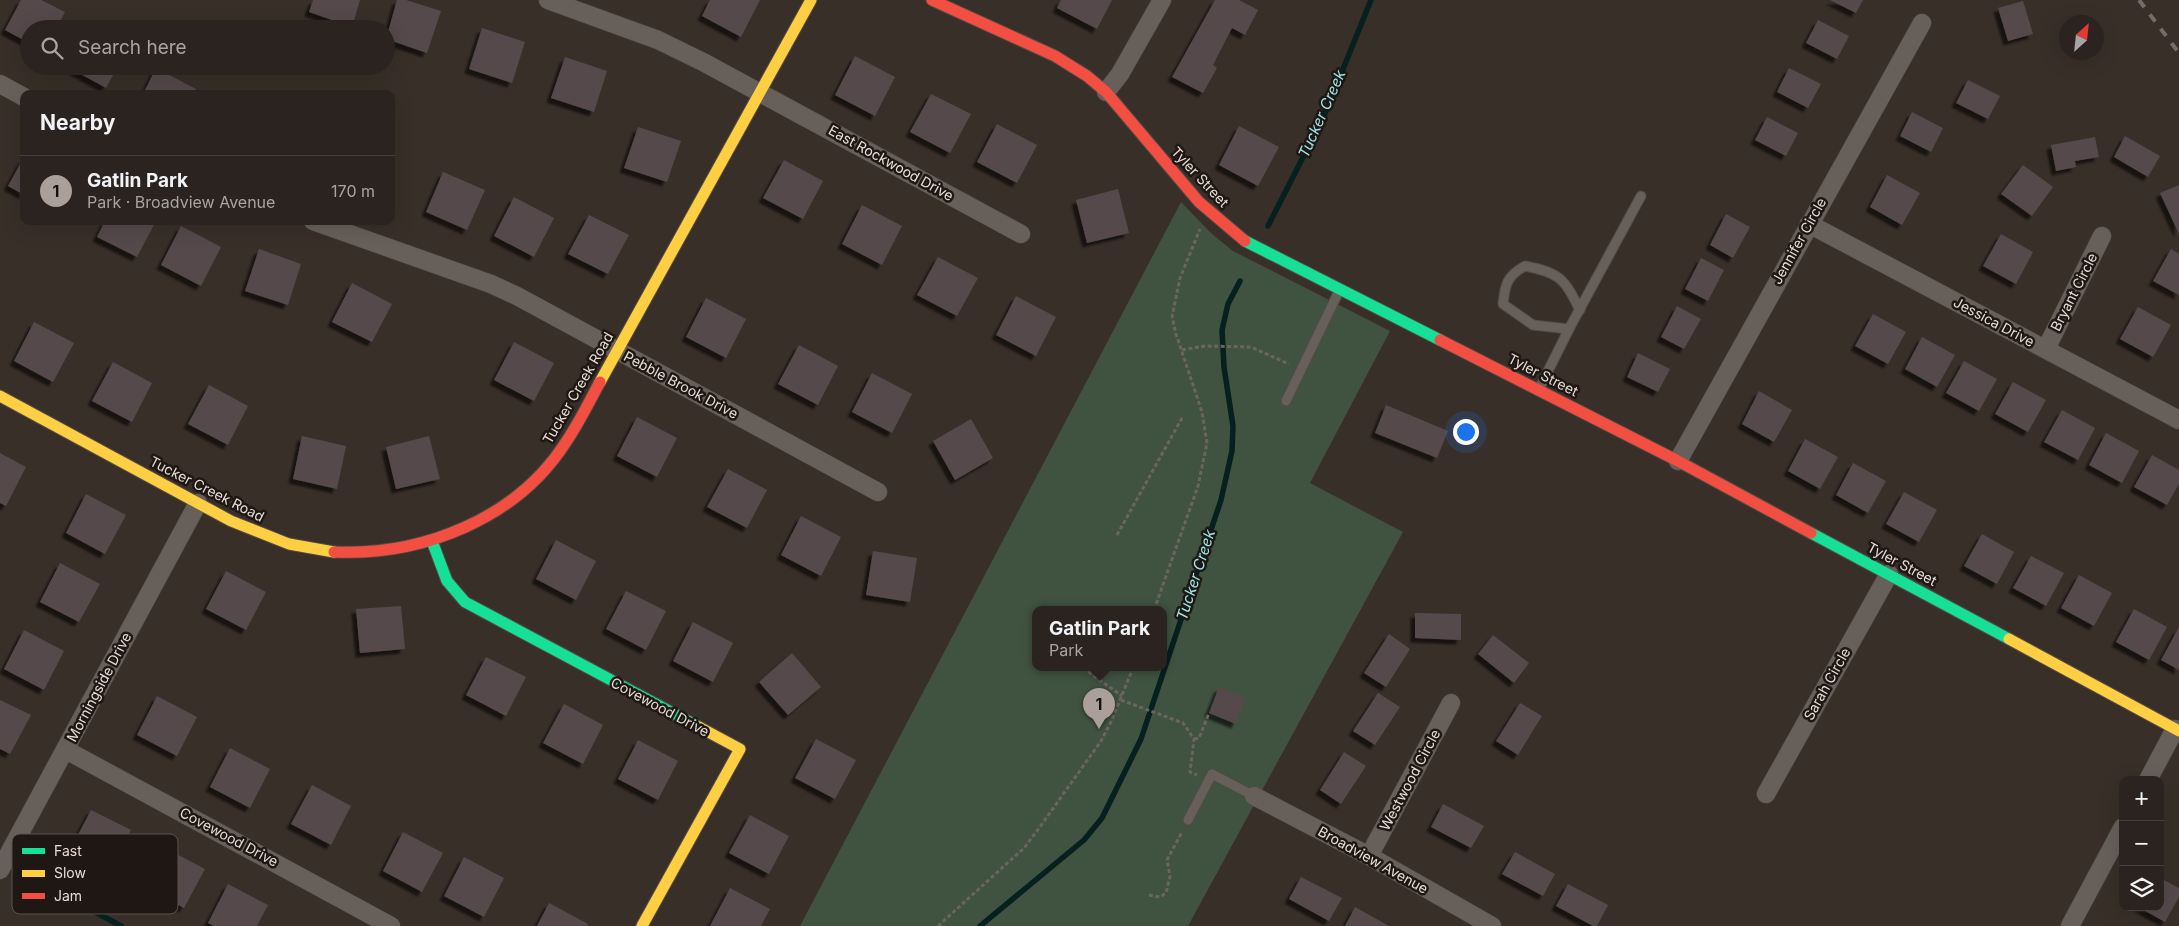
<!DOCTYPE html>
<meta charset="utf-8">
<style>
body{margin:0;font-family:Inter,sans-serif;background:#332b28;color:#f1f3f6}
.controls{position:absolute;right:15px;bottom:15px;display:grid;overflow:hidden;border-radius:10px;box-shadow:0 5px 20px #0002}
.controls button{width:45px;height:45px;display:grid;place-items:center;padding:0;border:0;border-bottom:1px solid #47403d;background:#2b231f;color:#f1f3f6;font:25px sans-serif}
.compass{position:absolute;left:2059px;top:15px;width:45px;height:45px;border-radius:50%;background:#2b231f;box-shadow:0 5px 20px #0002;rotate:27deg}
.you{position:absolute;left:1465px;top:431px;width:18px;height:18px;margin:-12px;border:4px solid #fff;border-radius:50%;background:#1a73e8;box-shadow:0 0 0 8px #1a73e833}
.badge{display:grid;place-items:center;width:32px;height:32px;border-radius:50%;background:#ab9f99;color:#111;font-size:16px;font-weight:700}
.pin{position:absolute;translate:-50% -41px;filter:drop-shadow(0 1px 2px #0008)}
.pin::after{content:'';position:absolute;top:26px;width:18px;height:15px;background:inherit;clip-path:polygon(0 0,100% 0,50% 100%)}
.popup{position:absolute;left:1032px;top:606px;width:135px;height:65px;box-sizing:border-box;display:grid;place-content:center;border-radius:10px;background:#2b231f;filter:drop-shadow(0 1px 4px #0005);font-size:16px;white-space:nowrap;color:#a6a4a4}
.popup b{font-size:19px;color:#f1f3f6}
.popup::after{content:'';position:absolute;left:50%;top:100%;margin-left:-10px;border:10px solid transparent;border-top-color:#2b231f}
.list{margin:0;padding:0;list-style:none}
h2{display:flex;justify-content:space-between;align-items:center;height:65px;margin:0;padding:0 20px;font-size:21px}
h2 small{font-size:16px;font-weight:400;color:#a6a4a4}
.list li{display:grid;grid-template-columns:32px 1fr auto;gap:15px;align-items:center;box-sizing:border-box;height:70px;padding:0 20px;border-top:1px solid #47403d}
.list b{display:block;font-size:19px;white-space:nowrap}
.list p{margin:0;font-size:16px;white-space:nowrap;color:#a6a4a4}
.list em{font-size:16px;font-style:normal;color:#a6a4a4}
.icon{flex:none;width:28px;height:28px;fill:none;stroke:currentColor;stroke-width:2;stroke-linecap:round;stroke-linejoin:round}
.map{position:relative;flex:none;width:2179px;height:926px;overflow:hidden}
.search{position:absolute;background:#2b231f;box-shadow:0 5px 20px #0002;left:20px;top:20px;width:375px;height:55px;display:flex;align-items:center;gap:12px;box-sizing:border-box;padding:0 18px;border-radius:28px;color:#a6a4a4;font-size:19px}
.panel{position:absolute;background:#2b231f;box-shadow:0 5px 20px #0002;left:20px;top:90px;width:375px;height:135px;border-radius:10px}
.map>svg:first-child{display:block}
.green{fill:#405240;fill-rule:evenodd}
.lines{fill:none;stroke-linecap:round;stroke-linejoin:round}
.stream{stroke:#061f1f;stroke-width:5.5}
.building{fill:#544a4b;filter:url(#shadow)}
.lane-casing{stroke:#544b45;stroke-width:11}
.street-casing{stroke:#544b45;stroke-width:19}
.fast-casing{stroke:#544b45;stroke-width:13}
.slow-casing{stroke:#544b45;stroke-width:13}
.jam-casing{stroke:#544b45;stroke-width:13}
.path{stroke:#6b6560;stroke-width:3;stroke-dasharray:4 2.5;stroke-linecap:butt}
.lane{stroke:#67605a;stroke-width:9}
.street{stroke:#67605a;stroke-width:18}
.fast{stroke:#16e098;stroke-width:11}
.slow{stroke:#ffcf43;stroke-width:11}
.jam{stroke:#f24e42;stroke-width:11}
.rail{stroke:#736c68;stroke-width:4;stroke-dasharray:9 9;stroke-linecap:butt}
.labels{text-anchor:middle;stroke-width:5;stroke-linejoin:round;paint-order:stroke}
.street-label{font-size:14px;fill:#e8dcd5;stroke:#1f1713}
.water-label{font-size:15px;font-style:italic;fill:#9be5e7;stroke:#1f1713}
.key{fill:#1f1713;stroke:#5b524d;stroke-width:1}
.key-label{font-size:14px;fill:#e8dcd5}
</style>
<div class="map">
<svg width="2179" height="926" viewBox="0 0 2179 926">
<defs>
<filter id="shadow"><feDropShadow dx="-4.5" dy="4.5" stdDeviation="1" flood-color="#0009"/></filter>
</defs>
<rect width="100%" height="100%" fill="#392f29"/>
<path class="green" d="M1181,202L1212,234L1233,251L1390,331L1310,483L1403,532L1188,926H800ZM1035,610H1163V668H1035Z"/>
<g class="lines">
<g class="stream">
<polyline points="1268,226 1324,116 1371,0"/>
<polyline points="19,871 121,926"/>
<polyline points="980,926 1084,840 1102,818 1141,739 1221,500 1232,451 1233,426 1224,367 1222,330 1228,304 1240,281"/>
</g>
</g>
<g class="building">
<polygon points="21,0 41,0 65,12 56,29 29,29 29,43 5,30"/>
<polygon points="313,0 360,0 352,27 309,12"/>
<polygon points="397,0 406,0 441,11 427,53 386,39"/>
<polygon points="710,0 760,0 741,37 702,16"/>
<polygon points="1061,0 1112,0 1097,29 1057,8"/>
<polygon points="1215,0 1239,0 1258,10 1245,35 1232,28 1213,65 1217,68 1203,93 1172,77"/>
<polygon points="1830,0 1863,0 1856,13"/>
<polygon points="2023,1 2033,34 2008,41 1998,8"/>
<polygon points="1818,20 1849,36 1837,59 1806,43"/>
<polygon points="482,28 525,42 512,83 469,69"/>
<polygon points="855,56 895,77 875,116 835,95"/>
<polygon points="565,57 607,71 594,112 551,98"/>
<polygon points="66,66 118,66 106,88"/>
<polygon points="156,68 196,89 194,94 143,94"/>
<polygon points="1789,68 1821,84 1808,108 1777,92"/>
<polygon points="1968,80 2000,96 1988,119 1956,103"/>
<polygon points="931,94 971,114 950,153 910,132"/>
<polygon points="1912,112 1943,128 1931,152 1900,136"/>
<polygon points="1767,117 1798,133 1786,156 1755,140"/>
<polygon points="997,124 1037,145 1017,183 977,162"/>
<polygon points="1239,126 1279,147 1258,186 1219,165"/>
<polygon points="638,127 681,141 667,182 624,168"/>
<polygon points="2125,136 2160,156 2148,177 2114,157"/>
<polygon points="2095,137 2099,157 2075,161 2076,167 2056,171 2051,145"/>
<polygon points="24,157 24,195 8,186"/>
<polygon points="784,160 823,181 803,219 763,198"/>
<polygon points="2023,165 2053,187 2032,216 2001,194"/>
<polygon points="443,172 485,190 467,230 426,212"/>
<polygon points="1887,175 1920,193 1902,225 1870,207"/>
<polygon points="2179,185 2179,234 2160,193"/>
<polygon points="1118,189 1129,233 1087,243 1076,200"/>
<polygon points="514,197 554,218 534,257 494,236"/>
<polygon points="862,205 902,226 882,265 842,244"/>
<polygon points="1726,214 1750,227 1733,258 1710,245"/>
<polygon points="589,215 629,235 608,274 568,254"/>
<polygon points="105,221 156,221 137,257 97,237"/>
<polygon points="181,226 221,247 201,286 161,265"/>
<polygon points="2001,234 2033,252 2016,284 1983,266"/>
<polygon points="259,249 301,264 288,305 245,291"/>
<polygon points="2171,249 2179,254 2179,295 2153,281"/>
<polygon points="938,257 978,278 957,316 917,295"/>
<polygon points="1701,258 1724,270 1708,301 1685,289"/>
<polygon points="352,283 392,304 372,342 332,322"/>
<polygon points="1016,296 1056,317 1036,356 996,335"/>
<polygon points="706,298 746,319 726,358 686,337"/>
<polygon points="1677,306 1701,319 1684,349 1661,337"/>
<polygon points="2138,307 2171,325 2153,357 2120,339"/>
<polygon points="1873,314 1906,332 1888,364 1855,346"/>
<polygon points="34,322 74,343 53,382 14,361"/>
<polygon points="1922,337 1955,355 1937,387 1905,369"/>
<polygon points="514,342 554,363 534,401 494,380"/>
<polygon points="799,345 838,366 818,405 778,384"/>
<polygon points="1638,353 1670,369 1658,392 1627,377"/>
<polygon points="1964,361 1997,379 1979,411 1946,393"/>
<polygon points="113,362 152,383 132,422 92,401"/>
<polygon points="872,373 912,394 892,433 852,412"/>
<polygon points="2013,382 2046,400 2028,432 1995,414"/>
<polygon points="209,385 248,406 228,445 188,424"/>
<polygon points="1759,391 1792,410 1774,442 1742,424"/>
<polygon points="1386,405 1448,431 1437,458 1375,433"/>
<polygon points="2062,410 2095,428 2078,460 2044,442"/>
<polygon points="637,417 677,438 657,477 617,456"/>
<polygon points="971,419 993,458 955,480 933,441"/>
<polygon points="2106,433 2139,451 2122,483 2089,465"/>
<polygon points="302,436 346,446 337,489 293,479"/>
<polygon points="429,436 440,479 396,489 386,447"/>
<polygon points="1805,439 1838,457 1820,489 1788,471"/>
<polygon points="0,453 26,467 6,506 0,503"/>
<polygon points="2152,455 2179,470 2179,484 2167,505 2134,487"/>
<polygon points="1853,463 1886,481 1868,513 1836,495"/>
<polygon points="728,469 767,490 747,528 707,507"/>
<polygon points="1904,492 1937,510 1919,542 1886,524"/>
<polygon points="86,494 126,515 105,554 66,533"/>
<polygon points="801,516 841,537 821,576 781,555"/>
<polygon points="1982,534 2014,552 1997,584 1964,566"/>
<polygon points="556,540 596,561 576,600 536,579"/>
<polygon points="873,551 917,558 910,602 866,595"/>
<polygon points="2031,556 2064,573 2046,606 2013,588"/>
<polygon points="60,563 100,584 79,622 40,602"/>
<polygon points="226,571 266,592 246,630 206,609"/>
<polygon points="2079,575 2112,593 2094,626 2061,608"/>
<polygon points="626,591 666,611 646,650 606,629"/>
<polygon points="401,606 405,649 360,653 356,609"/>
<polygon points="2134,609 2167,627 2149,660 2116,642"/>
<polygon points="1415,613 1461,614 1461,640 1415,638"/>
<polygon points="693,622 733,643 713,682 673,661"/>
<polygon points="2179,627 2179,670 2161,660"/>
<polygon points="24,630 64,651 44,690 4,669"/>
<polygon points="1389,634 1410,649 1386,687 1364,673"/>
<polygon points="1493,635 1529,663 1514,683 1478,654"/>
<polygon points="792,653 821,687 788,715 759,682"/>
<polygon points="486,657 526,677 506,716 466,695"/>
<polygon points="1219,687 1246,698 1236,724 1209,713"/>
<polygon points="1378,693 1400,707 1375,745 1353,731"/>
<polygon points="157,696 197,717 177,756 137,735"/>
<polygon points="0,700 31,715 10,754 0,749"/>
<polygon points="1520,703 1542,716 1518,755 1496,741"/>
<polygon points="564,704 603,725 583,764 543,743"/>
<polygon points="816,739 856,760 835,799 795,778"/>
<polygon points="638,740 678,761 658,800 618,779"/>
<polygon points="230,748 270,769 250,808 210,787"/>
<polygon points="1344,752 1366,766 1341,804 1320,790"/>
<polygon points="312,785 351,806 331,845 291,824"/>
<polygon points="1443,804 1484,826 1471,848 1431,827"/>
<polygon points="91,810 131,830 111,869 71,848"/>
<polygon points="750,815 789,836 769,874 729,853"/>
<polygon points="403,832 443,853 422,892 383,871"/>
<polygon points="165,848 205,869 184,908 145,887"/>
<polygon points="1515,852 1555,874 1543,896 1502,874"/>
<polygon points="464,857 504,878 484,917 444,896"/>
<polygon points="1301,877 1342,898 1329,921 1289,899"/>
<polygon points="2160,878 2179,888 2179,897 2165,922 2138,907 2160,907"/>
<polygon points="228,884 268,905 257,926 214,926 208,923"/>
<polygon points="1568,884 1608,905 1597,926 1593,926 1556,906"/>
<polygon points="730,888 770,909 761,926 710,926"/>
<polygon points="549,903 588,924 587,926 537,926"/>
<polygon points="1355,907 1389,926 1345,926"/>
</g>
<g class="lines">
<defs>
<g id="lane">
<path d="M1569,329L1533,325L1503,304C1505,284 1507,276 1525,266C1561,273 1564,279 1580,310"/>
<polyline points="1539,389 1569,329 1641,196"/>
<polyline points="1286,401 1340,289"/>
<polyline points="1188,820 1212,774 1254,796"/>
</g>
<g id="street">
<polyline points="548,0 658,40 703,62 1021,234"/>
<polyline points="0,84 24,97"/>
<polyline points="1106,92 1120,74 1162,0"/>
<polyline points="313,221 491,284 517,296 878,492"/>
<polyline points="1809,224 2179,420"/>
<polyline points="2046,349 2102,236"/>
<polyline points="1678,461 1922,23"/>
<polyline points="66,750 391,926"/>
<polyline points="2148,780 2175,729"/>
<polyline points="1766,794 1889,574"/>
<polyline points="1254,796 1369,856 1492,926"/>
<polyline points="1369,856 1451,703"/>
<polyline points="0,870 198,503"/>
<polyline points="2070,926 2123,827"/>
</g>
<g id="fast">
<polyline points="1245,241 1440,340"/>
<polyline points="1811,533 2009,639"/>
<polyline points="432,541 447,581 465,602 699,727"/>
</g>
<g id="slow">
<polyline points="600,382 811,0"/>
<polyline points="0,396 231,521 289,544 334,552"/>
<polyline points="2009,639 2179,731"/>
<polyline points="642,926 740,749 699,727"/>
</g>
<g id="jam">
<polyline points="932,0 1055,56 1087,76 1106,92 1199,202 1245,241"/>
<polyline points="1440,340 1678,461 1811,533"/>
<path d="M334,552C422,556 517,519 566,442C579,423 589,402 600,382"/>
</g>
</defs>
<use href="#lane" class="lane-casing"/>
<use href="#street" class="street-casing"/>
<use href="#fast" class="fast-casing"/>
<use href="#slow" class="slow-casing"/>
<use href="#jam" class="jam-casing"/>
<g class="path">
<polyline points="1182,350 1205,346 1251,347 1289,364"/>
<polyline points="1117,535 1182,418"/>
<polyline points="1154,610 1198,486 1207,443 1202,412 1176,334 1172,317 1180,278 1200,229"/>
<polyline points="1083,668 1122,696"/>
<polyline points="1121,700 1183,723 1194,739 1190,772 1197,775"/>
<polyline points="1194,739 1199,738 1209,713"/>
<polyline points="1149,895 1160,897 1166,893 1170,876 1167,860 1182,832"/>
<polyline points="938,926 1024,848 1037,831 1101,741 1111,722 1133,668"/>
</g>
<use href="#lane" class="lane"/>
<use href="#street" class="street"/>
<use href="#fast" class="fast"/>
<use href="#slow" class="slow"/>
<use href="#jam" class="jam"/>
<polyline class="rail" points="2139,0 2179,53"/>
</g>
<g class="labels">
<g class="street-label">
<text transform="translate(891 163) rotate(29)" y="5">East Rockwood Drive</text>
<text transform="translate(1200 177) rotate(47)" y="5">Tyler Street</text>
<text transform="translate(1799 241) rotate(-61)" y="5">Jennifer Circle</text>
<text transform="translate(2074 292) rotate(-63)" y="5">Bryant Circle</text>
<text transform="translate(1994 322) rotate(28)" y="5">Jessica Drive</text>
<text transform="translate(1543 375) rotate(27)" y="5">Tyler Street</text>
<text transform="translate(681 385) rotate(28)" y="5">Pebble Brook Drive</text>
<text transform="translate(578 388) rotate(-60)" y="5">Tucker Creek Road</text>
<text transform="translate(207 489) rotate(27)" y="5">Tucker Creek Road</text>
<text transform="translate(1902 564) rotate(28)" y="5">Tyler Street</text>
<text transform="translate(1827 684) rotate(-61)" y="5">Sarah Circle</text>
<text transform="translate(99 687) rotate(-62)" y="5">Morningside Drive</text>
<text transform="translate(660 707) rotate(28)" y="5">Covewood Drive</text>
<text transform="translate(1410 780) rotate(-62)" y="5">Westwood Circle</text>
<text transform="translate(229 837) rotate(28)" y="5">Covewood Drive</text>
<text transform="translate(1373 860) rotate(29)" y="5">Broadview Avenue</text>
</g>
<g class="water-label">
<text transform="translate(1322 114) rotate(-66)" y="5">Tucker Creek</text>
<text transform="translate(1196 575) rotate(-72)" y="5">Tucker Creek</text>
</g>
</g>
<rect x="12" y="834" width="166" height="80" rx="8" class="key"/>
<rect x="22" y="848" width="23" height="6" fill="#16e098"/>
<rect x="22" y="870" width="23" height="7" fill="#ffcf43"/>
<rect x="22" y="893" width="23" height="6" fill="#f24e42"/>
<g class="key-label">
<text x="54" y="856">Fast</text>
<text x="54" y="878">Slow</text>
<text x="54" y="901">Jam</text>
</g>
</svg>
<div class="controls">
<button>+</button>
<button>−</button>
<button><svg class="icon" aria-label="layers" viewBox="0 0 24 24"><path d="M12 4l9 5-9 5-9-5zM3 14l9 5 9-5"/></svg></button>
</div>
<svg class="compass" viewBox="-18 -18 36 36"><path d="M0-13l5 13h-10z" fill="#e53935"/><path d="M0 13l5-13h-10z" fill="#a6a4a4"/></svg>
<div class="you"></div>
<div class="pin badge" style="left:1099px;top:729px">1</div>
<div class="popup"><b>Gatlin Park</b>Park</div>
<div class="search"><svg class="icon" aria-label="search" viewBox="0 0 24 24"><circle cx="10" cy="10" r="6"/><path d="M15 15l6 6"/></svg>Search here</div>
<section class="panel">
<h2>Nearby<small></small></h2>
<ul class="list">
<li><span class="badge">1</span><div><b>Gatlin Park</b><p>Park · Broadview Avenue</p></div><em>170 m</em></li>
</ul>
</section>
</div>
